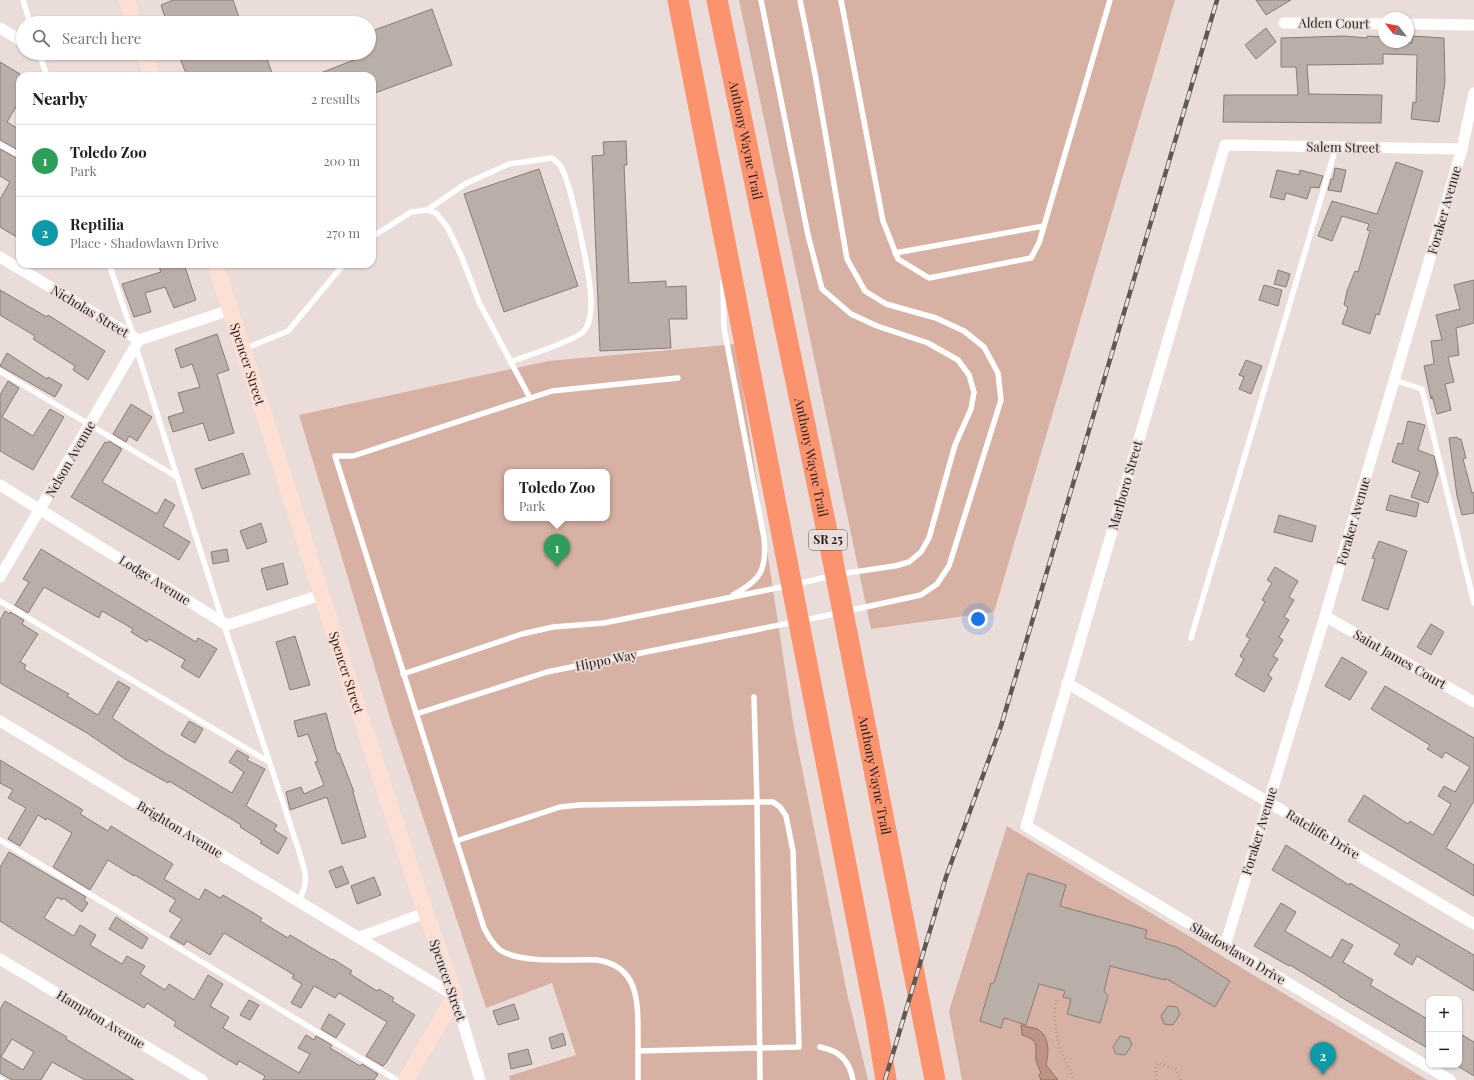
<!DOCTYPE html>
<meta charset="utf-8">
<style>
body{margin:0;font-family:"Playfair Display",serif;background:#f6f6f6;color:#202124}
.controls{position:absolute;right:12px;bottom:12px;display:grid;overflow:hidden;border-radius:8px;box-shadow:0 1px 3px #0004}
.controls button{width:36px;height:36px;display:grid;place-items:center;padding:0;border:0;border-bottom:1px solid #e0e0e0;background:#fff;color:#202124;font:20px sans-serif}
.compass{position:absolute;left:1378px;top:12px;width:36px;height:36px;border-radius:50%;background:#fff;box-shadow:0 1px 3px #0004;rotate:301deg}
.you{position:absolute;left:978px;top:619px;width:14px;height:14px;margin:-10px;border:3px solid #fff;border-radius:50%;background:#1a73e8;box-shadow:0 0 0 6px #1a73e833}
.badge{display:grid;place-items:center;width:26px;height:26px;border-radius:50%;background:#2579c8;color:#fff;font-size:13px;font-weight:700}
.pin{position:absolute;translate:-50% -33px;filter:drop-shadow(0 1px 2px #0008)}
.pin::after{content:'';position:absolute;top:21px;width:14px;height:12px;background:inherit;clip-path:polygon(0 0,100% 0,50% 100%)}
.popup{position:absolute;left:504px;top:469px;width:106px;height:52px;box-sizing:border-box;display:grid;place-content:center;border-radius:8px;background:#fff;filter:drop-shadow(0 1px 3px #0005);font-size:13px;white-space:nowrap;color:#757577}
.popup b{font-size:15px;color:#202124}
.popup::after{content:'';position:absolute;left:50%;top:100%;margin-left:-8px;border:8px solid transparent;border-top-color:#fff}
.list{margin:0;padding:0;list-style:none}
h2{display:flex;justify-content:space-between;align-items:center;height:52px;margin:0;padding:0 16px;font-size:17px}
h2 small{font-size:13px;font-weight:400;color:#757577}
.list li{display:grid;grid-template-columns:26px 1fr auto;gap:12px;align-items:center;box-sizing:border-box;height:72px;padding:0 16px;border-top:1px solid #e0e0e0}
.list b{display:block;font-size:15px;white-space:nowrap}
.list p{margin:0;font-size:13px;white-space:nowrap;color:#757577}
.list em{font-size:13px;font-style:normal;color:#757577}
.icon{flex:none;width:22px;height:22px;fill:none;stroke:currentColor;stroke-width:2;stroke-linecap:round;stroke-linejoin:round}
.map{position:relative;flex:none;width:1474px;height:1080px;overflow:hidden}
.search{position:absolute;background:#fff;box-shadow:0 1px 3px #0004;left:16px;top:16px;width:360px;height:44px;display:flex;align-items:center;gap:10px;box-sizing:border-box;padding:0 14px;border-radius:22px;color:#757577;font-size:15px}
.panel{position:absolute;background:#fff;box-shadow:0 1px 3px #0004;left:16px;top:72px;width:360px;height:196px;border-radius:12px}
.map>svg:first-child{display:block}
.green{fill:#d7b2a4;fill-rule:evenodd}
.water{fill:#bf9383;stroke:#907064}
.building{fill:#baaea9;stroke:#887c78;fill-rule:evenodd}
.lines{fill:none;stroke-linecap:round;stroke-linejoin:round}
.path{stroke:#a69c99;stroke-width:2.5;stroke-dasharray:1 3;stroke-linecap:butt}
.lane{stroke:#fff;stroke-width:5.5}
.street{stroke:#fff;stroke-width:11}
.secondary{stroke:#fedfd4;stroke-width:16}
.highway{stroke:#fb946e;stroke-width:21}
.rail-casing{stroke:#5f5956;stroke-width:4.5}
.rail{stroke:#eaddd9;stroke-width:3;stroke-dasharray:9;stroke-linecap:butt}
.labels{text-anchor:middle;stroke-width:3.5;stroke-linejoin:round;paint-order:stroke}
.shield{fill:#eaddd9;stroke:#5d5754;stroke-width:1}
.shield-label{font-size:12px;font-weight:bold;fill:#211d1b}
.street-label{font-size:13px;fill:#211d1b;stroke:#eaddd9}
</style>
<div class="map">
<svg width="1474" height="1080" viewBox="0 0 1474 1080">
<rect width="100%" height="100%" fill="#eaddd9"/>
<g class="green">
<polygon points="739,0 1175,0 994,612 871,629"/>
<path d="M736,344L794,728L847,993L868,1080H510L509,1076L576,1055L552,983L486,1008L390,718L299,415L548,361ZM507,472H607V518H507Z"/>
<polygon points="1007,826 1427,1080 962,1080 949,1011"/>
</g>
<path class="water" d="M1021,1025C1026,1027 1033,1027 1037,1029C1050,1036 1049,1053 1046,1065L1058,1080H1041L1039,1075L1041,1073C1039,1069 1037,1064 1036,1060C1035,1044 1040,1041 1022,1035Z"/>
<g class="building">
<polygon points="173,0 233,0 241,23 167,23 161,5"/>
<polygon points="1256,0 1291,0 1266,15"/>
<polygon points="432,9 452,65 372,94 372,76 313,76 369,54 369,32"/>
<polygon points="1266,28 1276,42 1256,59 1245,45"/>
<polygon points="1344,36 1367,38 1367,36 1384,37 1384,42 1412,43 1412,36 1444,38 1445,82 1439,122 1411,119 1413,102 1416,103 1417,55 1383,54 1383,64 1307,65 1309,94 1382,95 1381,123 1223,122 1224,95 1298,95 1296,67 1281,67 1281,38"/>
<polygon points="178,53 265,53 273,76 187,76"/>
<polygon points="0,62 20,74 20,100 7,122 20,130 20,151 0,140"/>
<polygon points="626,141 627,165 624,165 629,283 666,281 666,287 686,286 687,319 669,319 671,348 600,351 592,156 604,155 603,142"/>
<polygon points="0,149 20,160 20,239 0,227 0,199 10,182 0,176"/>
<polygon points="1396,162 1423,171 1379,315 1376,314 1370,334 1342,324 1348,307 1344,305 1347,291 1355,271 1358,272 1370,231 1367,230 1369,224 1342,216 1332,241 1318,236 1332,201 1377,214"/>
<polygon points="1335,168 1346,170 1341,192 1328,190 1331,179 1333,179"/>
<polygon points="539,169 578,286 504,312 464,194"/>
<polygon points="1277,170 1299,175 1300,170 1323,176 1319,188 1311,187 1307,199 1286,193 1284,200 1270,197"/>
<polygon points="158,264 184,264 196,300 174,308 165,287 145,293 151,312 134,317 122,284 161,272"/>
<polygon points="1278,270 1290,274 1286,287 1274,284"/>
<polygon points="1474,280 1474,323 1456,328 1459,355 1448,357 1454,382 1445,384 1451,410 1437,414 1432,396 1431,399 1424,366 1434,364 1431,341 1442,340 1436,315 1460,309 1454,285"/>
<polygon points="1264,285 1282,290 1278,306 1259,300"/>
<polygon points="0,290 47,317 48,315 105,351 88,380 73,370 75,366 33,339 35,336 0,315"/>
<polygon points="217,334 229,370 217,374 234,433 209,441 203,423 173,432 168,417 184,412 178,393 200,387 192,364 181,368 175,349"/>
<polygon points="7,353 47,379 48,377 62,385 55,397 0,366"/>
<polygon points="1246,360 1262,366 1251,394 1239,389 1244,377 1239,375"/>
<polygon points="8,381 19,388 2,417 33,436 50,409 64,417 33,470 0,451 0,395"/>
<polygon points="131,404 152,417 137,441 129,436 126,442 113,434"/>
<polygon points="1408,421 1425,425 1418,450 1434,456 1438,473 1428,503 1411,497 1420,472 1392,462 1398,443 1402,444"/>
<polygon points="1457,437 1458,439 1461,439 1466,458 1463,459 1472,493 1474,492 1474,513 1462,515 1457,496 1449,438"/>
<polygon points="109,441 122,449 102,482 157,514 165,499 175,505 163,526 190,542 179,560 71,497 105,442 107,443"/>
<polygon points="243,453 250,474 202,489 195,469"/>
<polygon points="1390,495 1419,503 1416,517 1386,510"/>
<polygon points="1279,515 1316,526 1312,542 1274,532"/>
<polygon points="261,523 267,542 247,549 240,531"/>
<polygon points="1379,541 1407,551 1388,610 1362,600 1375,559 1372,558"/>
<polygon points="41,549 196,642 198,638 217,649 199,678 181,667 185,660 149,639 147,642 131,632 133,629 102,611 99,618 44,587 28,613 15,605 29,582 23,579"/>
<polygon points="227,549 229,561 213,564 211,552"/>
<polygon points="283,563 288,584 267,590 261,569"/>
<polygon points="1275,567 1298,581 1289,597 1294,600 1284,617 1289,620 1279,637 1283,640 1273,656 1278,659 1268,675 1272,678 1264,692 1235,675 1244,659 1240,656 1250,639 1246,636 1265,602 1262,600 1272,583 1267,580"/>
<polygon points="5,611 9,614 10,612 24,620 22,624 38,634 20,662 26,665 24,669 69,694 67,696 98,715 118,681 130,688 112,718 160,750 232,793 244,772 229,762 237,750 249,757 247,760 265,769 246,806 277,825 274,830 287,838 278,854 260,843 262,841 240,827 241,825 169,781 168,783 125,759 87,733 0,683 0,620"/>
<polygon points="1431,624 1444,632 1431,655 1417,647"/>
<polygon points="295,636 310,685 290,690 276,642"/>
<polygon points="1342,657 1367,672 1350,700 1325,686"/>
<polygon points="1385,686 1474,738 1474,801 1446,848 1474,865 1474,896 1348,821 1364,795 1408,824 1410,821 1433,835 1451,804 1438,796 1444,786 1455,792 1470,767 1445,752 1442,758 1427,749 1430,745 1371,709"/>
<polygon points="326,713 337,753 339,753 354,792 353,792 366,837 342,844 327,797 290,810 286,792 301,787 304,794 324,785 315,762 318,761 308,734 298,737 294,721"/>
<polygon points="189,721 203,729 195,743 181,735"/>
<polygon points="0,760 83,810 80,814 108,831 111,826 173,864 164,879 199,900 205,889 220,898 223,895 262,918 260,921 288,938 290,935 332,960 333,959 352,971 350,974 377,991 379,989 394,998 392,1001 415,1015 386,1063 383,1066 366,1056 387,1022 339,993 335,998 314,986 301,1008 291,1003 302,984 292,978 294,975 224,933 210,955 187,941 184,945 170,937 182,919 169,911 176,900 135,875 134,876 108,860 90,890 53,867 72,833 47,818 46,820 38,815 20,846 8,839 26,808 8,798 13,790 0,783"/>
<polygon points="1286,845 1349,885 1350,883 1474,955 1474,991 1417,956 1412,965 1394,954 1400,945 1272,870"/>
<polygon points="9,852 86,897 84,900 88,903 82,912 63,898 62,900 57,897 44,918 74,936 80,925 96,935 90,945 122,964 127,956 145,966 140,974 165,990 169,984 194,1000 208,975 223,984 210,1006 229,1017 223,1028 299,1073 310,1054 298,1048 306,1035 314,1040 316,1036 332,1045 330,1048 360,1066 362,1064 378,1074 374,1080 263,1080 265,1076 239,1061 237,1065 220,1055 174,1026 176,1022 147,1003 144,1008 17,932 0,921 0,867"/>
<polygon points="342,866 349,883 336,888 329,871"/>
<polygon points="1028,873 1066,885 1060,906 1147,930 1145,938 1177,947 1230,981 1215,1007 1165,978 1165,980 1110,966 1104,991 1108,996 1100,1023 1067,1014 1071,999 1063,997 1065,991 1039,984 1026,1025 1004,1018 1001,1028 980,1021 991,983 994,983"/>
<polygon points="374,877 381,895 357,904 351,886"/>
<polygon points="1281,903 1296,912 1285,931 1331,958 1342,939 1353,945 1343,962 1373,980 1370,985 1429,1020 1429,1049 1339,996 1339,995 1290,965 1289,966 1254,946"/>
<polygon points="116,917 148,938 142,949 109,929"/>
<polygon points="249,1000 259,1005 250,1020 240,1015"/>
<path d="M5,1001L67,1037L66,1039L134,1080H85L52,1062L41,1080H12L0,1073V1009ZM12,1039L34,1052L23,1070L1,1057Z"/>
<polygon points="514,1004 519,1019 498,1025 493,1011"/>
<polygon points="1168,1006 1177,1007 1180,1014 1173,1025 1164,1024 1161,1016"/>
<polygon points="329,1014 345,1024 336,1038 321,1029"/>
<polygon points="563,1033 566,1045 552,1049 549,1038"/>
<polygon points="1459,1033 1474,1042 1474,1076 1456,1065 1459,1065"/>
<polygon points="1120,1036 1129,1038 1132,1045 1125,1055 1116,1054 1113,1047"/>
<polygon points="528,1049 532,1064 511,1069 508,1054"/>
</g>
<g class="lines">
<g class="path">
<path d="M1056,1000C1051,1028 1061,1056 1075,1080"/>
<polyline points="1157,1080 1155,1069 1158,1063 1176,1069 1180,1080"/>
</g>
<g class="lane">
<polyline points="23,0 30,23"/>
<polyline points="761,0 808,235 822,289 851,314 877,326 928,343 958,360 969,375 974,392 971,409 955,445 929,538 921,552 909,562 895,566 840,574 796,584"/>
<polyline points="800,0 815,74 847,259 865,291 886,304 936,318 964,331 984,347 998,373 1001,400 949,566 937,584 921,595 847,611"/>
<polyline points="841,0 883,221 898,259 929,278 1031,258 1039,243 1110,0"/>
<polyline points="39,53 47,76"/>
<polyline points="0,144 20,156"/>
<path d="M427,210L465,184L509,164L552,158C555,161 559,163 561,167C571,183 592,282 591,303C591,312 590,325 583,332C572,342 526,356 510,362"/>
<polyline points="372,237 411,212 427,210 436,213 448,228 463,260 479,302 530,398"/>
<polyline points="895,253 1044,226"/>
<polyline points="109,264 133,335"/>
<path d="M723,282L724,328L764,538C767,570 761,580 733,595"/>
<path d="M136,347L223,622L299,851C305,873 310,879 299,900"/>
<polyline points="244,349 288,331 344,264"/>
<polyline points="0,371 177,477"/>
<polyline points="1394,380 1422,389 1474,603"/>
<polyline points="0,601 269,762"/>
<polyline points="1191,638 1336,147"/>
<polyline points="403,674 522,634 553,627 604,623 787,586"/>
<polyline points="754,697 757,802 760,1080"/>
<polyline points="416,714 547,672 839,613"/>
<polyline points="0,840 397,1080"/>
<polyline points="456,841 560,807 579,805 762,802 773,802 780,807 786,816 793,851 799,1047 638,1051"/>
<path d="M820,1047C840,1051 849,1060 853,1080"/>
<polyline points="0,1079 2,1080"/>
<path d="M638,1080C638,1065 638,1049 638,1034C638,1000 638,966 597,960C571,959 521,964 500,950C493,944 488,936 484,928L335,456H353L552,391L678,378"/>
</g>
<g class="street">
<polyline points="1284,23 1384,24"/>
<polyline points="1408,24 1474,25"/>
<polyline points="0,28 23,42"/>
<polyline points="46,53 53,55 59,53"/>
<polyline points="0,257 139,340 230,310"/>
<polyline points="0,485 227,625 321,595"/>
<polyline points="0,577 139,340"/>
<polyline points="1325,616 1474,702"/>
<polyline points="1067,683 1474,924"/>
<polyline points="0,721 455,996 480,1080"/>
<polyline points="360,937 425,913"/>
<polyline points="1225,946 1325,616 1462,149 1474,93"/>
<polyline points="0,959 202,1080"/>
<polyline points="1450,1080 1026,826 1225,145 1462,149"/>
</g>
<g class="secondary">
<polyline points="127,0 134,23"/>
<polyline points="144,53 152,76"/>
<path id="s1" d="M215,264C296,508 369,754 455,996L406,1080"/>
</g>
<g class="highway">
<polyline points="678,0 876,1019 886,1080"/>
<path id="s2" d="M717,0L829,541L935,1080"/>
</g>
<defs>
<polyline id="rail" points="885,1080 946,877 1001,726 1217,0"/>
</defs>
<use href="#rail" class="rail-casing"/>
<use href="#rail" class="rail"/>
</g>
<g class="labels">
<rect class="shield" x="809" y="530" width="38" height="20" rx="3"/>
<g class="shield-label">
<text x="828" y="544">SR 25</text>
</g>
<g class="street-label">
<text transform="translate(1334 23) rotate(1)" y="5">Alden Court</text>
<text dy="5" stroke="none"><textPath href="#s2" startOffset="143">Anthony Wayne Trail</textPath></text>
<text transform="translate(1343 147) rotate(1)" y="5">Salem Street</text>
<text transform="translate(1444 210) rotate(-74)" y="5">Foraker Avenue</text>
<text transform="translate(90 311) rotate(31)" y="5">Nicholas Street</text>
<text dy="5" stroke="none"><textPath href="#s1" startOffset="105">Spencer Street</textPath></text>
<text dy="5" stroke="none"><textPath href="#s2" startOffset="467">Anthony Wayne Trail</textPath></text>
<text transform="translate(70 459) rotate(-60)" y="5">Nelson Avenue</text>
<text transform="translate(1125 485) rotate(-74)" y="5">Marlboro Street</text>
<text transform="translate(1353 521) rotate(-74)" y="5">Foraker Avenue</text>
<text transform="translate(155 580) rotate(32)" y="5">Lodge Avenue</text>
<text transform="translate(1400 659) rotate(30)" y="5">Saint James Court</text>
<text transform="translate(606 660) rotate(-11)" y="5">Hippo Way</text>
<text dy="5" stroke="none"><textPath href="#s1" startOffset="429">Spencer Street</textPath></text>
<text dy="5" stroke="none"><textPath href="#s2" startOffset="791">Anthony Wayne Trail</textPath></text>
<text transform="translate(180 829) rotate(31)" y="5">Brighton Avenue</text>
<text transform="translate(1259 831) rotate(-73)" y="5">Foraker Avenue</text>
<text transform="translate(1323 834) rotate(31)" y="5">Ratcliffe Drive</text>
<text transform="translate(1238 953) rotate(31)" y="5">Shadowlawn Drive</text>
<text transform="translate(448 980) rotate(71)" y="5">Spencer Street</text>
<text transform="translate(101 1019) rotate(31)" y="5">Hampton Avenue</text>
</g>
</g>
</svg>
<div class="controls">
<button>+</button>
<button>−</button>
</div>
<svg class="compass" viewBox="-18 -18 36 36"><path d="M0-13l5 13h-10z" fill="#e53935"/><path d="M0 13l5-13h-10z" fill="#757577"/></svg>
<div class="you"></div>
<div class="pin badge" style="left:557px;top:567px;background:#2e9e5b">1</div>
<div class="popup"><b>Toledo Zoo</b>Park</div>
<div class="pin badge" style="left:1323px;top:1075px;background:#0f9aa8">2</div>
<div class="search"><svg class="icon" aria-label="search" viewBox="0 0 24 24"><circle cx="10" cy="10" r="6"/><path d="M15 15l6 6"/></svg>Search here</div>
<section class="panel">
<h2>Nearby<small>2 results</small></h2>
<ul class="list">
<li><span class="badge" style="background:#2e9e5b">1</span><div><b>Toledo Zoo</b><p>Park</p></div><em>200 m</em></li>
<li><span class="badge" style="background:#0f9aa8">2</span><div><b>Reptilia</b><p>Place · Shadowlawn Drive</p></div><em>270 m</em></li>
</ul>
</section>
</div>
